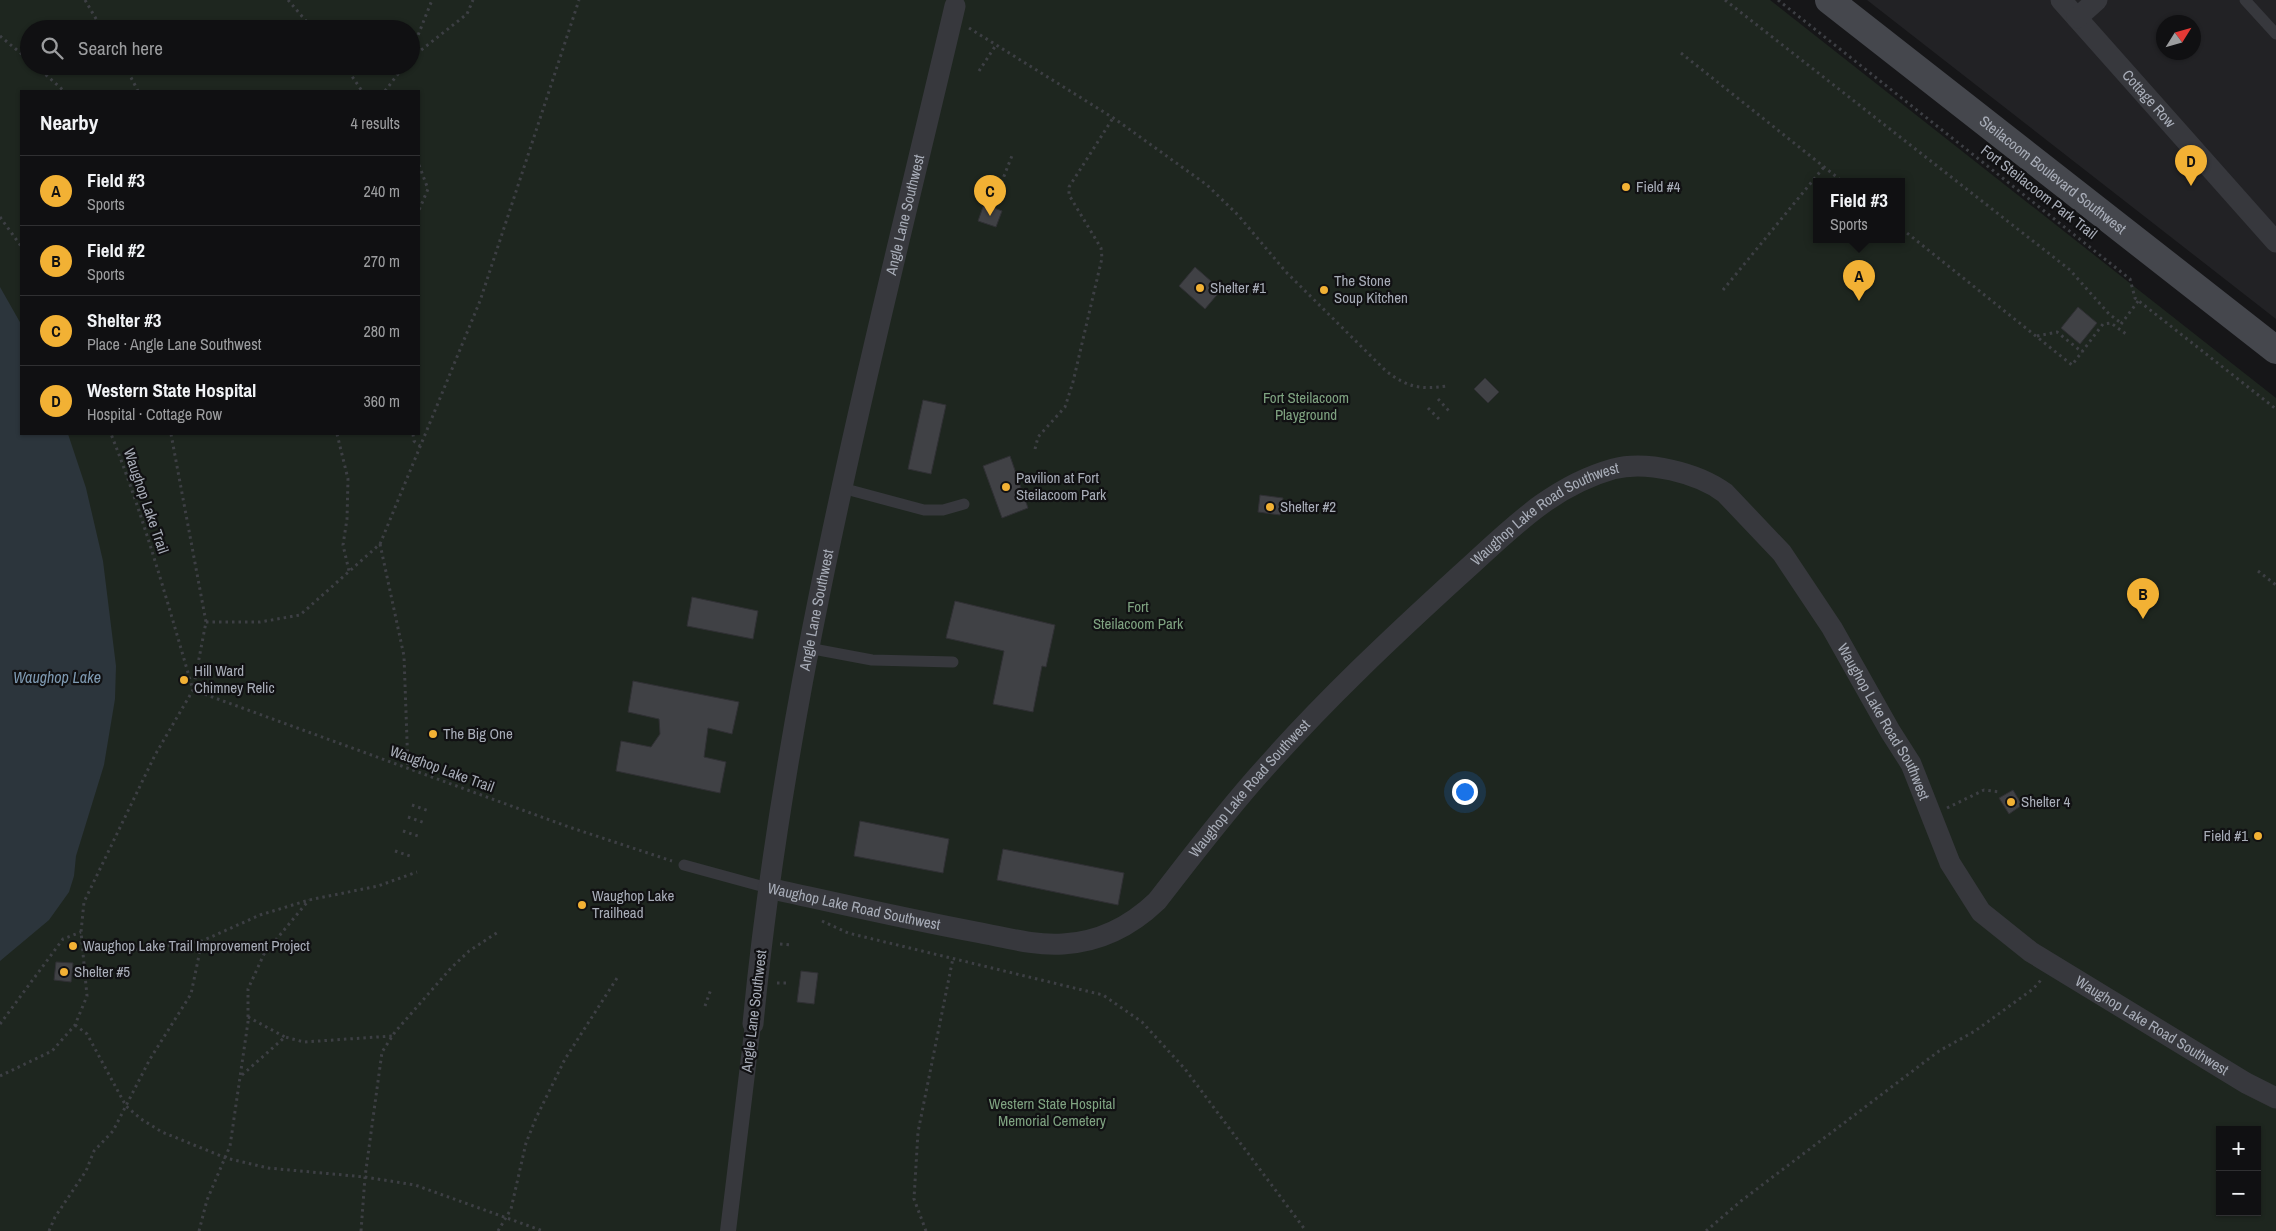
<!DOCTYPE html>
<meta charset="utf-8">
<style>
body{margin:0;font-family:"Archivo Narrow",sans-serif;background:#19191b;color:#f1f3f6}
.controls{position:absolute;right:15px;bottom:15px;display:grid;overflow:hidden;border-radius:0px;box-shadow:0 1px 4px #0004}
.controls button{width:45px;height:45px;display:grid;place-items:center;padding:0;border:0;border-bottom:1px solid #303032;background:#101012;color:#f1f3f6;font:25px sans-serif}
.compass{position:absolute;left:2156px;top:15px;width:45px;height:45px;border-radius:50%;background:#101012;box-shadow:0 1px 4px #0004;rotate:53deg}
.you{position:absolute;left:1464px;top:791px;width:18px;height:18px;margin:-12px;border:4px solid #fff;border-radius:50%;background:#1a73e8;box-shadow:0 0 0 8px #1a73e833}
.badge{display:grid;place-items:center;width:32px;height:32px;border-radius:50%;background:#f2b134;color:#111;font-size:16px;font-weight:700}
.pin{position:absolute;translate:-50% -41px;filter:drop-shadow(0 1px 2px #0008)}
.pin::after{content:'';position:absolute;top:26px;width:18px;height:15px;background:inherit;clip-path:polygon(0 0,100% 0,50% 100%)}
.popup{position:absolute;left:1813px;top:178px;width:92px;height:65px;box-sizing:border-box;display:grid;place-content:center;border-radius:0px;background:#101012;filter:drop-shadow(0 1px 4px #0005);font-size:16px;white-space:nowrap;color:#9c9d9f}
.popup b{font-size:19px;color:#f1f3f6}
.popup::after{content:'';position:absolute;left:50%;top:100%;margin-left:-10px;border:10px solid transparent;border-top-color:#101012}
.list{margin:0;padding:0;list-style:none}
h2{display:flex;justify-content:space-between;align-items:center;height:65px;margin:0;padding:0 20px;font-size:21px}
h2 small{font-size:16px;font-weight:400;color:#9c9d9f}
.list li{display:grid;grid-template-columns:32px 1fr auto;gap:15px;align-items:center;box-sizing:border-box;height:70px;padding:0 20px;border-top:1px solid #303032}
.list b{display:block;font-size:19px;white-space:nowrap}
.list p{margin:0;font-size:16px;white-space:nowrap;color:#9c9d9f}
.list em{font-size:16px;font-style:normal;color:#9c9d9f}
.icon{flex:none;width:28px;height:28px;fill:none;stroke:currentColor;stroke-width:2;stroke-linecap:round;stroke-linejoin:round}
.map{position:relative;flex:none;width:2276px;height:1231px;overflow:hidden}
.search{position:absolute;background:#101012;box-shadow:0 1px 4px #0004;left:20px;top:20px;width:400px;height:55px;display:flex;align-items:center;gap:12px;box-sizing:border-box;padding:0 18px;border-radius:28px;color:#9c9d9f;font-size:19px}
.panel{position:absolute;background:#101012;box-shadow:0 1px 4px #0004;left:20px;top:90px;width:400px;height:345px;border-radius:0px}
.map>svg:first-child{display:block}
.built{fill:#222225;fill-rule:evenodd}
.green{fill:#1e261f;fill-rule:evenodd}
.water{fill:#2c353c}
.building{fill:#404145;stroke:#303034}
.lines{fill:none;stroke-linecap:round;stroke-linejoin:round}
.path{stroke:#3d3f44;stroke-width:3;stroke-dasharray:2.5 4;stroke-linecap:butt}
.service{stroke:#37383d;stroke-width:11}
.pedestrian{stroke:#37383d;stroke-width:16}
.minor{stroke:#37383d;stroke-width:21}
.secondary{stroke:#45474d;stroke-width:28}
.poi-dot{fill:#f2b134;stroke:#111113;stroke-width:2}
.labels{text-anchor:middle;stroke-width:4.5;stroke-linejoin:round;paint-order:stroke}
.street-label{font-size:15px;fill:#a8adb8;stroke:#111113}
.poi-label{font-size:15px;fill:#a8adb8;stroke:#111113;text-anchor:start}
.park-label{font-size:15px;fill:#7fa381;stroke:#111113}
.water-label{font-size:16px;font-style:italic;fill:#7f9bb3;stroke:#111113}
</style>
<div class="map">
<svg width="2276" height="1231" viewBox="0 0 2276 1231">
<rect width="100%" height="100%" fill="#161618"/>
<path class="built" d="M1867,0H2276V319ZM2164,22H2194V52H2164Z"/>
<path class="green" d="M0,0H1770L2276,398V1231H0ZM29,29H411V66H29ZM21,91H419V434H21ZM1816,182H1902V240H1816ZM2220,1130H2257V1212H2220Z"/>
<polygon class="water" points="0,287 21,324 21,434 68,434 86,488 103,561 116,666 115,699 104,765 76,856 74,876 69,892 49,920 0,961"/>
<g class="building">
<polygon points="984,204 1002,211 996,227 978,221"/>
<polygon points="1195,267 1221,290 1205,309 1179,286"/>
<polygon points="2078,307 2097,323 2080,344 2061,328"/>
<polygon points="1485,378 1499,392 1488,403 1474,389"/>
<polygon points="923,400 946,405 931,474 908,469"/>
<polygon points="1010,456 1028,508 1002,518 983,466"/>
<polygon points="1260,495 1283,498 1280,515 1258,512"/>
<polygon points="692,597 758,611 753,639 687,626"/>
<polygon points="955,601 1055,625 1046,667 1042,666 1033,712 993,704 1004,651 946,638"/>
<polygon points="633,681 739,702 732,734 708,728 704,757 726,762 720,793 616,771 621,741 651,747 660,734 659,719 628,712"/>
<polygon points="2013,790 2022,805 2009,814 1999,798"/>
<polygon points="860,821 949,839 943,873 854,856"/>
<polygon points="1003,849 1124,873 1118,905 997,880"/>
<polygon points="56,962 73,963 71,982 54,980"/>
<polygon points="801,971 818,973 814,1004 797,1002"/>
</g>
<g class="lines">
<g class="path">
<polyline points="85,0 102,29"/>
<polyline points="288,0 313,29"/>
<polyline points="1725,0 2070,270 2109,314 2121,323"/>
<polyline points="1778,0 2130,279 2135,298 2276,409"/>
<path d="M969,28L1115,119L1207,185L1238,215L1286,272L1386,371C1407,387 1420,390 1447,386"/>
<polyline points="0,36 29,60"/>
<polyline points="411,53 432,0"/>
<polyline points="1681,53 1843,182"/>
<polyline points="411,58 467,14 473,0"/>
<polyline points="36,66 64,91"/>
<polyline points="125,66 138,91"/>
<polyline points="345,66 362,91"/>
<polyline points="979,71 996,45"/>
<polyline points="385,91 404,66"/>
<polyline points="419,165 428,189 419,210"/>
<polyline points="992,207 1013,153"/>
<polyline points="0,217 21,246"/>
<polyline points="1902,229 2072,365 2103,324 2111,323 2126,334"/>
<polyline points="1723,290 1824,167"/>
<polyline points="2121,324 2139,300"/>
<polyline points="2037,336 2057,332 2082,352"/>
<polyline points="1438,399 1449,411"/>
<polyline points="1428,408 1439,419"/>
<polyline points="171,434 206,622 193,690 569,827 672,861"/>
<polyline points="337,434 348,479 347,519 343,545 349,571"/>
<polyline points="413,434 414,441 420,446"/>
<polyline points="1035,449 1038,437 1065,407 1073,382 1102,258 1101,248 1069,195 1069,187 1113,118"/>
<polyline points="380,544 404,656 408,768"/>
<polyline points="2258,571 2276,585"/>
<polyline points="206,622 260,622 300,615 380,544 480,301 579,0"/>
<polyline points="412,805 429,811"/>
<polyline points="1947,808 1984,790 2000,792"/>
<polyline points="408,817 425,823"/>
<polyline points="403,831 421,837"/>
<polyline points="395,851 413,857"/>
<polyline points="822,921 848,933 1103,995 1142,1022 1185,1069 1306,1231"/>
<polyline points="780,944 792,945"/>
<polyline points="84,950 146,949 202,941 260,915 309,900 378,886 417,872"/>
<polyline points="777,983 786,983"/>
<polyline points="705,1006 711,989"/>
<polyline points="248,1017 285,1037"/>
<polyline points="0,1024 63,939 81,932"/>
<polyline points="75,1025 87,1034 126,1106 141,1119 162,1132 226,1158 268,1168 365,1177 415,1185 543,1231"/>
<polyline points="242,1075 285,1037 304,1042 392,1036"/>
<path d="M0,1076L52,1051L75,1025L87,996L81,932L84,902L155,755L193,690C168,604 144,517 111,434"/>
<polyline points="49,1231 55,1217 86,1171 94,1151 113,1131 150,1059 191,994 202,941"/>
<polyline points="199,1231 207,1200 230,1146 248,1022 248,989 264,954 309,900"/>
<polyline points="361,1231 365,1177 382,1052 395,1032 451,968 469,951 498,932"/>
<polyline points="498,1231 511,1209 526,1143 536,1118 565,1059 619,975"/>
<polyline points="926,1231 914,1199 918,1132 953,958"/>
<polyline points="1706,1231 1741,1201 1939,1051 1975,1031 2033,989 2041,980"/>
</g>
<g class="service">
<polyline points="2245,0 2276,34"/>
<polyline points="842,488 924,510 943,510 964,504"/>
<polyline points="808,648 872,660 953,662"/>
<polyline points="684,865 768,888"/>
</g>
<polyline class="pedestrian" points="728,1231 753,1024"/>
<g class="minor">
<path id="s1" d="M2061,0L2276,242"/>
<polyline points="2077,18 2097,0"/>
<path id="s2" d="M768,888C837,903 906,919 976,932C1004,937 1034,946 1063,944C1099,942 1131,926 1157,901C1192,856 1226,811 1264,769C1325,700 1392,637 1460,575C1508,532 1549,487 1613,469C1647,460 1698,473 1725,493L1782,553L1832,628L1890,731L1911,764L1950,863L1981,912L2031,952L2246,1083L2276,1098"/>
<path id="s3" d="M753,1024C786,679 876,342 955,6"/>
</g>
<path class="secondary" id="s4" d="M1829,0L2276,350"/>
</g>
<g class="poi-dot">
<circle cx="1626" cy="187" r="5"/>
<circle cx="1200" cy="288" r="5"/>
<circle cx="1324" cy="290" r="5"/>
<circle cx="1006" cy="487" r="5"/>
<circle cx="1270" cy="507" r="5"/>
<circle cx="184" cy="680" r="5"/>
<circle cx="433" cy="734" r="5"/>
<circle cx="2011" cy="802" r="5"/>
<circle cx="2258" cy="836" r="5"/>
<circle cx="582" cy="905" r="5"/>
<circle cx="73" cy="946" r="5"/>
<circle cx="64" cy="972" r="5"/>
</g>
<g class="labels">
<g class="street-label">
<text dy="5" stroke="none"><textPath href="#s1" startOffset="132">Cottage Row</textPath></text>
<text dy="5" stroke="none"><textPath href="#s4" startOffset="284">Steilacoom Boulevard Southwest</textPath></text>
<text transform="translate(2039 192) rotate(38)" y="5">Fort Steilacoom Park Trail</text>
<text dy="5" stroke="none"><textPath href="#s3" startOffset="824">Angle Lane Southwest</textPath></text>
<text transform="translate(146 501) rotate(71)" y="5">Waughop Lake Trail</text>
<text dy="5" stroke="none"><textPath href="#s2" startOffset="958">Waughop Lake Road Southwest</textPath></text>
<text dy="5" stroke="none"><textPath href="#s3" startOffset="419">Angle Lane Southwest</textPath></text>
<text dy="5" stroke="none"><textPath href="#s2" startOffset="1438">Waughop Lake Road Southwest</textPath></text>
<text transform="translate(442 769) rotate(20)" y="5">Waughop Lake Trail</text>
<text dy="5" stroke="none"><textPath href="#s2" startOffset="552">Waughop Lake Road Southwest</textPath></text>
<text dy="5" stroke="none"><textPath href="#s2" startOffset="88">Waughop Lake Road Southwest</textPath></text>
<text transform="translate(754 1011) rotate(-83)" y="5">Angle Lane Southwest</text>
<text dy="5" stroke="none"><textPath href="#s2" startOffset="1858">Waughop Lake Road Southwest</textPath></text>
</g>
<g class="poi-label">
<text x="1636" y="192">Field #4</text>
<text x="1334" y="286">The Stone<tspan x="1334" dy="17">Soup Kitchen</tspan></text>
<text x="1210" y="293">Shelter #1</text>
<text x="1016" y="483">Pavilion at Fort<tspan x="1016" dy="17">Steilacoom Park</tspan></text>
<text x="1280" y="512">Shelter #2</text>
<text x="194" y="676">Hill Ward<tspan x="194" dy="17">Chimney Relic</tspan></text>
<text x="443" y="739">The Big One</text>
<text x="2021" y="807">Shelter 4</text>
<text x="2248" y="841" text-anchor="end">Field #1</text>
<text x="592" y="901">Waughop Lake<tspan x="592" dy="17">Trailhead</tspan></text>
<text x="83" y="951">Waughop Lake Trail Improvement Project</text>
<text x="74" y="977">Shelter #5</text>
</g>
<g class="park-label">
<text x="1306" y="403">Fort Steilacoom<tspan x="1306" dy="17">Playground</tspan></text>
<text x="1138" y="612">Fort<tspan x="1138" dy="17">Steilacoom Park</tspan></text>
<text x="1052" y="1109">Western State Hospital<tspan x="1052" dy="17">Memorial Cemetery</tspan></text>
</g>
<g class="water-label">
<text x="57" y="683">Waughop Lake</text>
</g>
</g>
</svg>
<div class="controls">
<button>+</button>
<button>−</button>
</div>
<svg class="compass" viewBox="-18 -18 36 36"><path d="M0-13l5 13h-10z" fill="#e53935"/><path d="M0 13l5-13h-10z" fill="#9c9d9f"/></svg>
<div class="you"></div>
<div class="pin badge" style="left:1859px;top:301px">A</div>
<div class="popup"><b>Field #3</b>Sports</div>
<div class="pin badge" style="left:2143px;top:619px">B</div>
<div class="pin badge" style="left:990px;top:216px">C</div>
<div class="pin badge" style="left:2191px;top:186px">D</div>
<div class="search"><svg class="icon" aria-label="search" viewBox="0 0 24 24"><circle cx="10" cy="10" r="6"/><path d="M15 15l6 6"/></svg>Search here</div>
<section class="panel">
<h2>Nearby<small>4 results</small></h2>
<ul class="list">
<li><span class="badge">A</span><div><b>Field #3</b><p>Sports</p></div><em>240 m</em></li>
<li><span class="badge">B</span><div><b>Field #2</b><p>Sports</p></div><em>270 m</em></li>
<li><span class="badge">C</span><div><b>Shelter #3</b><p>Place · Angle Lane Southwest</p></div><em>280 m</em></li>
<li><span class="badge">D</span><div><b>Western State Hospital</b><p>Hospital · Cottage Row</p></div><em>360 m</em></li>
</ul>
</section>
</div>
